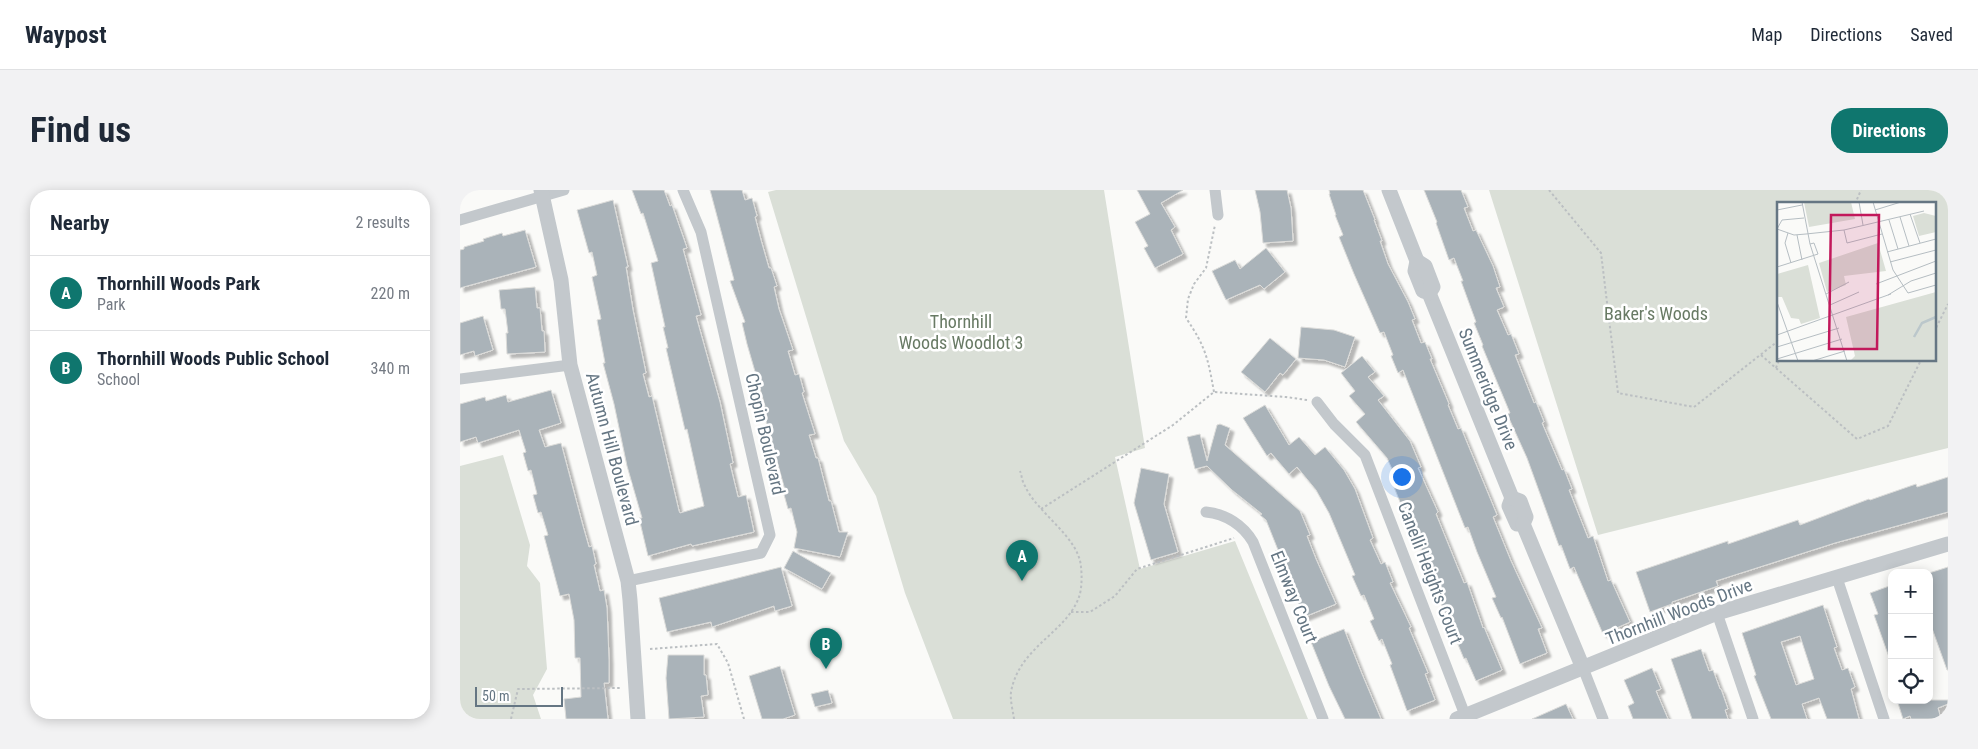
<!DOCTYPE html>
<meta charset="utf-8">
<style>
body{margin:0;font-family:"Roboto Condensed",sans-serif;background:#f2f2f3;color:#1f2937}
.controls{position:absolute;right:15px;bottom:15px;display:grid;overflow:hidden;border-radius:10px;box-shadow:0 2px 12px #0003}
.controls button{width:45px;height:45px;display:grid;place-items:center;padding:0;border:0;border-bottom:1px solid #e0e1e3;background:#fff;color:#1f2937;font:25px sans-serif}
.scale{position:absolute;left:15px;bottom:12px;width:88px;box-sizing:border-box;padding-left:5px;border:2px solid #657683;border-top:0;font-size:14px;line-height:18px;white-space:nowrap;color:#657683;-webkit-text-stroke:4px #fff;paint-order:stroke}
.you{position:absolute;left:941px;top:286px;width:18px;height:18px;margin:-12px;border:4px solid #fff;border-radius:50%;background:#1a73e8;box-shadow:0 0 0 8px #1a73e833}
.badge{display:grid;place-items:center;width:32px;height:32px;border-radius:50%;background:#0f766e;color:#fff;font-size:16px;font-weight:700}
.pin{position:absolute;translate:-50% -41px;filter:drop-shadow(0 1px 2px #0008)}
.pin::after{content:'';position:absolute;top:26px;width:18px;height:15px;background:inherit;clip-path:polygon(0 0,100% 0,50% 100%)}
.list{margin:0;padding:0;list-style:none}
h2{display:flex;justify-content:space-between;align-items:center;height:65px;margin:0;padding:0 20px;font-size:21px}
h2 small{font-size:16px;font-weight:400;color:#747a83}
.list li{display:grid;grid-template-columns:32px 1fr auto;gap:15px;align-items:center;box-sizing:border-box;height:75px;padding:0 20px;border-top:1px solid #e0e1e3}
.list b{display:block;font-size:19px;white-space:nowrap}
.list p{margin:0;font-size:16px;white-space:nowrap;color:#747a83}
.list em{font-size:16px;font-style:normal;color:#747a83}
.icon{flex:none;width:28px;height:28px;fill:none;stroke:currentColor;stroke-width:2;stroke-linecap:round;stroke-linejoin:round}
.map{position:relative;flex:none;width:1488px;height:529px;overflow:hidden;border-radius:20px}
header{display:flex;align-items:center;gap:30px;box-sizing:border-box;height:70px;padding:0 25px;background:#fff;border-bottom:1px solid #e0e1e3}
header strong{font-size:24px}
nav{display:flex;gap:28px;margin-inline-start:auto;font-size:18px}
.intro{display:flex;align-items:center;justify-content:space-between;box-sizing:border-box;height:120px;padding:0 30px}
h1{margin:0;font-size:35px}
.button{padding:12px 22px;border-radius:20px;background:#0f766e;color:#fff;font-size:18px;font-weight:700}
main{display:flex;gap:30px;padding:0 30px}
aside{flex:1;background:#fff;border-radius:20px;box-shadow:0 2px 12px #0003}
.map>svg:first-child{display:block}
.green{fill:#dadfd7;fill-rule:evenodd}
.building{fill:#aab3b9;stroke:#dcdcda;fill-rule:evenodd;filter:url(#shadow)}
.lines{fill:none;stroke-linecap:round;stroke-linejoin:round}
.path{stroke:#bbbfc2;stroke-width:2;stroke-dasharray:2.5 2.5;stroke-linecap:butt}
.minor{stroke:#c3c8cc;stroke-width:11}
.tertiary{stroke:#c3c8cc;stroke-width:15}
.labels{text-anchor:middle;stroke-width:5;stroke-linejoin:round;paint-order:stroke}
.park-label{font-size:18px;fill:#687a64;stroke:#fff}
.street-label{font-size:18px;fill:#657683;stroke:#fff}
.inset-river{fill:none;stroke:#bbc7cb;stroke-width:2.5}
.inset-road{fill:none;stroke:#b5bdc2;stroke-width:1}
.view{fill:#c2185b;fill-opacity:0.15;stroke:#c2185b;stroke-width:2.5}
.inset-edge{fill:none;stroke:#657683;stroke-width:2.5}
</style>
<header>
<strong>Waypost</strong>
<nav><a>Map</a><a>Directions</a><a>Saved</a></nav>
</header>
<div class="intro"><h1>Find us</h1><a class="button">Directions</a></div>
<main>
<aside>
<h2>Nearby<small>2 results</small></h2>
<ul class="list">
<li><span class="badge">A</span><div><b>Thornhill Woods Park</b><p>Park</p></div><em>220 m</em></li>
<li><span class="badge">B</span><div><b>Thornhill Woods Public School</b><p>School</p></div><em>340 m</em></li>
</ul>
</aside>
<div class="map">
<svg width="1488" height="529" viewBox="0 0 1488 529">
<defs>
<filter id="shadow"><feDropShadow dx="4" dy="4" stdDeviation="1" flood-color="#0004"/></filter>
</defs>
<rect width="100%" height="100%" fill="#fafaf8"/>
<g class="green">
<polygon points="316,0 644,0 685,258 655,267 680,379 775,351 848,529 493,529 445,403 416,306 384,251 308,2"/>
<path d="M1029,0H1488V258L1138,345ZM1318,14H1474V170H1318Z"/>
<polygon points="43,265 70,355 67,376 80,393 87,479 73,505 81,529 0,529 0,276"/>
</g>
<g class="building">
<polygon points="172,0 204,0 210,16 212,15 227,58 223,59 241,125 236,126 260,212 273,273 270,274 278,307 286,305 294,342 232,356 231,354 188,366 179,328 182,328 167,276 154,214 143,173 145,173 137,130 141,129 132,87 137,85 132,62 129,63 117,20 153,10 168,77 166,77 173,120 186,183 183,184 189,207 192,206 219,321 220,323 244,316 232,262 227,239 225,240 206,158 208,158 203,137 205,137 191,73 198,71 183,23 181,24"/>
<polygon points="250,0 282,0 285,10 292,8 297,26 295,27 301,50 309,78 311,78 317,96 314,97 319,119 333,160 328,161 335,185 339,184 344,202 342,203 355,244 349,245 356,268 358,268 369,311 371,311 379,342 388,342 380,367 334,358 337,342 331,318 328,319 323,301 325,300 302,217 305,216 287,154 282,133 285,132 270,91 274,90"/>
<polygon points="677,0 723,0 701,13 715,37 711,40 723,64 695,78 684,58 688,56 675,32 690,24"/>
<polygon points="795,0 827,0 831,18 833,51 803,53 800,22"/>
<polygon points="869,0 903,0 915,30 914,30 922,51 920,51 928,74 948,112 955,129 952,130 961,153 965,152 972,169 970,169 989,214 988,215 998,239 1001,238 1037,325 1033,327 1051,371 1082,438 1078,439 1087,463 1060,474 1042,427 1041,428 1032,408 1036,407 1017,362 1008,337 1005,338 943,180 938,183 931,166 933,165 924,142 920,143 894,84 879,47 883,45 875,25 876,25 869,4 870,4"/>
<polygon points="964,0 1001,0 1008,17 1004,18 1013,41 1016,40 1033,76 1040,97 1036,98 1044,117 1037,120 1048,145 1051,144 1059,164 1055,165 1074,213 1076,212 1084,232 1082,233 1102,280 1104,279 1112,299 1109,300 1128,348 1133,346 1148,391 1151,390 1170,432 1143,444 1114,377 1110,379 1101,355 1099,356 1067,268 1047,224 1050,223 1022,156 1023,155 1014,133 1016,132 1001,91 1003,91 994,68 989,70 976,33 977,32"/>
<polygon points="65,40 76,77 0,98 0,60 4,59 4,57 24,51 23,49 42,43 43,46"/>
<polygon points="806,58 825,82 804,99 800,95 766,110 752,81 775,70 780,79"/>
<polygon points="75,97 77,118 80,118 82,141 84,141 85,162 47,164 46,143 48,143 45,119 41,119 39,100"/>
<polygon points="23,126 33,160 15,166 14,161 0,165 0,133"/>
<polygon points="841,137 874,140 895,147 885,177 864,170 838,168"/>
<polygon points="810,148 836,169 823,185 820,183 805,202 781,182"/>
<polygon points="902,166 915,182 908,187 924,206 918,210 950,251 961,277 958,278 978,322 976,324 1004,393 1007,392 1023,438 1024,437 1042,480 1016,491 1006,468 1004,469 977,404 969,381 970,381 960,356 958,357 932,292 937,290 927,268 896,232 905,224 889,206 895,201 881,183"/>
<polygon points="91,200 101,233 79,240 85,257 101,253 123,336 129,357 132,356 136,374 134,375 140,401 144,400 147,418 149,470 149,493 144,493 148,529 106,529 104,509 121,507 120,468 115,468 114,430 109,404 100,406 84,346 88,345 81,322 78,323 73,305 77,304 71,280 68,281 63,263 66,262 59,240 18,253 16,247 0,252 0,214 25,207 26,211 46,205 48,212"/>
<polygon points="805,215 829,255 839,247 855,265 865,257 884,280 895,299 913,348 910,350 921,374 925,372 933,392 930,393 951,437 949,438 968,483 965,484 975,510 947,521 930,475 932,474 922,449 919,451 910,431 914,429 904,405 901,406 892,386 895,385 869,323 856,300 837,277 829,284 811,263 807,266 783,228"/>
<polygon points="760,234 770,238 765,255 840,321 850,345 847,346 856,369 876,414 844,427 826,381 823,382 815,361 818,360 806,330 800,325 802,324 772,300 747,276 735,279 727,247 740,244 747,271 757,235"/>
<polygon points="681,278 709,284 704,314 718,362 691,370 674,313"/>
<polygon points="1488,287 1488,322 1375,353 1256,391 1258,396 1212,412 1212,414 1190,422 1176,382 1268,351 1268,354 1338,330 1340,335 1409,309 1410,310 1456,294 1457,297"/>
<polygon points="333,361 371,383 362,399 324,378"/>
<polygon points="321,377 332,416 315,421 314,416 252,437 251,432 207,442 199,408"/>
<polygon points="1488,377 1488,480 1487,480 1469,430 1469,383"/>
<polygon points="1432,395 1432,470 1430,470 1414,425 1418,424 1410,403"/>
<path d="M1363,415L1377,457L1374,458L1382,480L1388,478L1395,497L1391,499L1399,529H1367L1359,508L1342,514L1347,529H1311L1294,486L1296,485L1282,443ZM1340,446L1354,489L1336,495L1321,452Z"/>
<polygon points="884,439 902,484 921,529 885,529 869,496 851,452"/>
<polygon points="1241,459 1249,481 1253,480 1260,499 1261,499 1268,519 1265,520 1268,529 1232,529 1211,469"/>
<polygon points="208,465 244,465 244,485 246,485 248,505 241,506 244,527 209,529 206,488"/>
<polygon points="320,476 335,525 323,529 302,529 289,486"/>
<polygon points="1192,478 1201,499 1196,501 1208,529 1173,529 1168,516 1174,513 1164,490"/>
<polygon points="368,500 372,513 355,517 351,504"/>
<polygon points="1437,510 1488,510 1488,514 1478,518 1481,529 1451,529 1450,526 1443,529"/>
<polygon points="1106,514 1113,529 1072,529"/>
</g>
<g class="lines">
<g class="path">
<polyline points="1089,0 1141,63 1158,203 1234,217 1318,151"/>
<polyline points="1395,14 1401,0"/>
<polyline points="1474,142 1488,114"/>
<polyline points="1301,165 1397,249 1428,236 1461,170"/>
<polyline points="1316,178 1319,170"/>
<path d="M754,202C748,169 746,157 726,128L728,109L734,94L746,78L755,35"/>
<polyline points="581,319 713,235 754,202 826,207 847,210"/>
<polyline points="611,422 630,422 655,406 677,379 774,348"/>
<polyline points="190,459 257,454 268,473 284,529"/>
<polyline points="51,529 58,499 160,498"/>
<path d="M554,529C553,521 550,511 551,502C559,457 606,443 619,407C622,399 622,385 621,377C619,347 577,323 565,296C562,292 562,286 560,281"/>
</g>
<g class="minor">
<polyline points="755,0 758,25"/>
<polyline points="0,30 104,0"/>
<polyline points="0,189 110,175"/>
<polyline points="857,212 874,234 905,265 1005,525"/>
<path d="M746,322C766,324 783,335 793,352L863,529"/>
<polyline points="1377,388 1424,529"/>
<polyline points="168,391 301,363 310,345 241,42 223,0"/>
<polyline points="1257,423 1293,529"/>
<polyline points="1123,478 1143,529"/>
</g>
<g class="tertiary">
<polyline points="81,0 101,90 110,175 168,391 170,410 178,529"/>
<polyline points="929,0 957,71 955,81 963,101 969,103 1052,308 1049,316 1057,334 1063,334"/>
<polyline points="957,71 965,76 973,97 969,103"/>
<polyline points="1052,308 1060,311 1066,327 1063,334"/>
<polyline points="1063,334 1123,478"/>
<polyline points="997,529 1257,423 1488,354"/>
</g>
</g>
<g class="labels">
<g class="park-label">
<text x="1196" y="130">Baker's Woods</text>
<text x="501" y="138">Thornhill<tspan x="501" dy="21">Woods Woodlot 3</tspan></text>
</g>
<g class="street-label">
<text transform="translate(1028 199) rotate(68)" y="6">Summeridge Drive</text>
<text transform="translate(305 244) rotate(77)" y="6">Chopin Boulevard</text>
<text transform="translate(152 259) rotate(75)" y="6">Autumn Hill Boulevard</text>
<text transform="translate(970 383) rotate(69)" y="6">Canelli Heights Court</text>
<text transform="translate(834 407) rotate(68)" y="6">Elmway Court</text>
<text transform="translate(1219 422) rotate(-21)" y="6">Thornhill Woods Drive</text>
</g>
</g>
<g transform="translate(1317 12)">
<rect width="159" height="159" fill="#fafaf8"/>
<path d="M27,0H74L78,17L32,25ZM147,11L159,14V30L142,34L136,14ZM101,41L109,69L67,74L69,83L50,90L42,61ZM31,63L43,116L24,122L22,117L14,116L5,95H0V72ZM159,90V159H73L78,154L69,115Z" fill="#dadfd7"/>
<path class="inset-river" d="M137,135L145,121L159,115"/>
<path class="inset-road" d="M25,0L33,42L70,159M82,0L86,23M96,0L116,68L131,91L159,83M0,8L25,3M98,8L124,0M133,12L143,41M123,15L132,44M112,18L121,47M0,27L17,33L29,32L67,28L147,9M0,27L5,18L27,16M67,28L70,41L105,32M11,31L8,41L14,61M20,33L25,58M110,50L159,37M113,60L159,48M0,65L41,52L37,41L33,42M99,82L159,59M49,92L72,80M114,92L111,93L134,79L159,71M0,100L21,159M53,103L82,90M0,133L111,93M0,145L62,126M0,157L65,137M35,159L68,149"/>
<path class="view" d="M54,13H102L100,147H52Z"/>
<rect width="159" height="159" class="inset-edge"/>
</g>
</svg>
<div class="controls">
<button>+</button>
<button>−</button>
<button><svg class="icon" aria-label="locate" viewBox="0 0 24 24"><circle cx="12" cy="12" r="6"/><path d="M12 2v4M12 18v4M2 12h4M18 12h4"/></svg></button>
</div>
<div class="scale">50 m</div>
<div class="you"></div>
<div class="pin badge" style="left:562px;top:391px">A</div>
<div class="pin badge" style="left:366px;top:479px">B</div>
</div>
</main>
